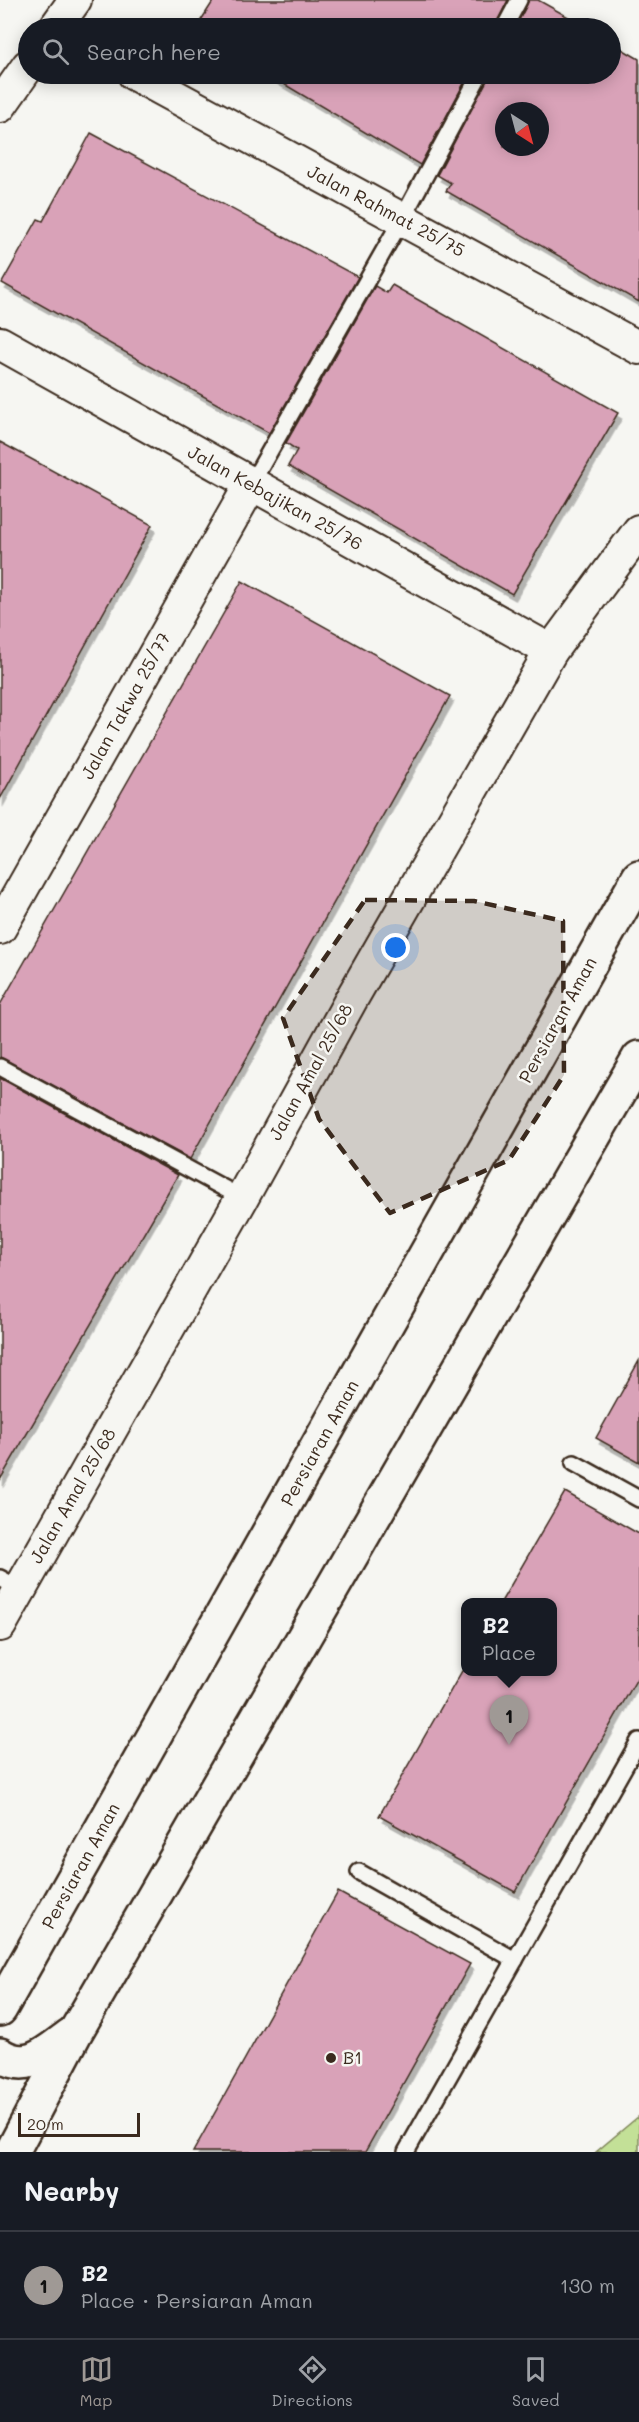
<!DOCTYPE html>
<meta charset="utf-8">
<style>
body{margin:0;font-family:Mali,sans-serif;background:#242831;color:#f1f3f6}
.compass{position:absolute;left:495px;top:102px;width:54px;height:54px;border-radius:50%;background:#171b24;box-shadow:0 3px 15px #0003;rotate:144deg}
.scale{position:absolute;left:18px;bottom:15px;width:122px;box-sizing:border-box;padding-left:6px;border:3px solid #3b2a1e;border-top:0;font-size:16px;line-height:21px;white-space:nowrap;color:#3b2a1e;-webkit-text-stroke:4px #f6f6f2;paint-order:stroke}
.you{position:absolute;left:396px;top:948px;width:21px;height:21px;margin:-15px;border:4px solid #fff;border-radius:50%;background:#1a73e8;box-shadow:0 0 0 9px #1a73e833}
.badge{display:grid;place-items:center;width:39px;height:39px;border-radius:50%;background:#9f9995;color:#111;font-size:20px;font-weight:700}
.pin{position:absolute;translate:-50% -50px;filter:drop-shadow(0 2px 3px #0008)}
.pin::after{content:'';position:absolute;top:32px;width:21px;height:18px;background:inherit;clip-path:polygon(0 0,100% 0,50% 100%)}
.popup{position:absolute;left:461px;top:1598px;width:96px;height:78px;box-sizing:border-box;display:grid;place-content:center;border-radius:12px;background:#171b24;filter:drop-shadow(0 2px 4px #0005);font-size:20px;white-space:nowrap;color:#9ea1a6}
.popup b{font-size:22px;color:#f1f3f6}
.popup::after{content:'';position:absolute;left:50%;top:100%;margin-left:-12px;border:12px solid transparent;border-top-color:#171b24}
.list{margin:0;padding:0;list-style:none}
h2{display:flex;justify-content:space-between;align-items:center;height:78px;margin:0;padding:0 24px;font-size:26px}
h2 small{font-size:20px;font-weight:400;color:#9ea1a6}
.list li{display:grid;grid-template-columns:39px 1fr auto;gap:18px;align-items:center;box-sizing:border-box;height:108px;padding:0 24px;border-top:2px solid #363941}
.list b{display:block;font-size:22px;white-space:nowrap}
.list p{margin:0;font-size:20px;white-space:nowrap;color:#9ea1a6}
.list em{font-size:20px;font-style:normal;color:#9ea1a6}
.icon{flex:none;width:33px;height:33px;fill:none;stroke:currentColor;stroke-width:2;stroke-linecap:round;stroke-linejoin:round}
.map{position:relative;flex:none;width:639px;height:2152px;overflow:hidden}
.search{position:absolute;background:#171b24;box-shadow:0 3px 15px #0003;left:18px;right:18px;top:18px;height:66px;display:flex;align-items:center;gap:15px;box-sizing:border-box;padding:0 21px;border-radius:33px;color:#9ea1a6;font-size:22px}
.sheet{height:186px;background:#171b24}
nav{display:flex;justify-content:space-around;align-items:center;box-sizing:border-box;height:84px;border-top:2px solid #363941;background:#171b24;font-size:16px;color:#9ea1a6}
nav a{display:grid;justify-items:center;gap:3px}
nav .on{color:#9f9995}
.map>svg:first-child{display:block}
.green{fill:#c3e097;stroke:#7f855a;stroke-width:1.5}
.building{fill:#d9a2b8;stroke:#3b2a1e;stroke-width:1.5;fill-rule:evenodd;filter:url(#shadow)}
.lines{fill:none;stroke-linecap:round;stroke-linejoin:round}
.service-casing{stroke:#3b2a1e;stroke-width:20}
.minor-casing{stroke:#3b2a1e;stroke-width:36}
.tertiary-casing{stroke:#3b2a1e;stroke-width:38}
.service{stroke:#f6f6f2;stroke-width:15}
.minor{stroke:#f6f6f2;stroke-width:32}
.tertiary{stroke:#f6f6f2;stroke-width:33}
.marked{fill:#3b2a1e;fill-opacity:0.2;stroke:#3b2a1e;stroke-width:4.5;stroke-dasharray:12 8;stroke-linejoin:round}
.poi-dot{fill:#3b2a1e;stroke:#f6f6f2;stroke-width:2}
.labels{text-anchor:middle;stroke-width:5;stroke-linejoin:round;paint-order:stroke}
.street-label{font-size:18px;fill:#3b2a1e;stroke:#f6f6f2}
.poi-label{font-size:18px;fill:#3b2a1e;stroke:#f6f6f2;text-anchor:start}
</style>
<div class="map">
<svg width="639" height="2152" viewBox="0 0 639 2152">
<defs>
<filter id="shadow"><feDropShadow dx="3.5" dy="6" stdDeviation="0" flood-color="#0004"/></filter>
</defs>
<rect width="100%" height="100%" fill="#f6f6f2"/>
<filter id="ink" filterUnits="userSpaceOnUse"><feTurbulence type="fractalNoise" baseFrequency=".0167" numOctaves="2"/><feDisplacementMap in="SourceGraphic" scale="12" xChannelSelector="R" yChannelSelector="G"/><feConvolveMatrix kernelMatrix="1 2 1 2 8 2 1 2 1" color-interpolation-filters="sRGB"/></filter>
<g filter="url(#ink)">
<polygon class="green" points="639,2116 639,2152 596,2152"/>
<g class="building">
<polygon points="214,0 508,0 494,28 196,28"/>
<polygon points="529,0 538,0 588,28 515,28"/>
<path d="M610,42L639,59V302L446,191L451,183L437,175L490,74H610ZM504,111H540V147H504Z"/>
<polygon points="267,74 469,74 420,165"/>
<polygon points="91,133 358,277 269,433 2,283 38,219 43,221"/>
<polygon points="392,285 618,413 512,594 288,466 297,450 286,443 375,286 387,293"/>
<polygon points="0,442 152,525 0,799"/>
<polygon points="242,581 450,696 190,1159 0,1057 0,1005"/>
<polygon points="0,1078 178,1175 0,1480"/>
<polygon points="639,1361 639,1462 596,1438"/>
<polygon points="565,1492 639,1534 639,1675 515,1892 379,1816 462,1671 552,1671 552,1602 501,1602"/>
<polygon points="338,1892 470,1964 365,2152 193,2152"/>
</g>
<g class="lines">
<defs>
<g id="service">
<polyline points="504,28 519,0"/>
<polyline points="251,484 402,219 480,74"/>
<polyline points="0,1067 242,1198"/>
<polyline points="574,1463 639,1499"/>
<polyline points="0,1578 20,1589"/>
<polyline points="359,1872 515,1960"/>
<polyline points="406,2152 639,1741"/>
</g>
<g id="minor">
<polyline points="55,28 75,0"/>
<polyline points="134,74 639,348"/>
<polyline points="0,106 28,66"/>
<polyline points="0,343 551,651"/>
<polyline points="0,928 251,484"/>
<polyline points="0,1625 242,1198 352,998 551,651 639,531"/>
</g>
<g id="tertiary">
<polyline points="0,2009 639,877"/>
<path d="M0,2055C29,2073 47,2052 71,2035"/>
<polyline points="12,2152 75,2033 639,1058"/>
</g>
</defs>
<use href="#service" class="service-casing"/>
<use href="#minor" class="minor-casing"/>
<use href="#tertiary" class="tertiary-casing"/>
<use href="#service" class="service"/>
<use href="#minor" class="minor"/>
<use href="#tertiary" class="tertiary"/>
</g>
</g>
<path class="marked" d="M365,900L474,901L563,921L564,1075L509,1160L390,1213L319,1119L283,1018Z"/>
<circle class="poi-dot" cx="331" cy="2058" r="6"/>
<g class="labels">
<g class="street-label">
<text transform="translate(386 211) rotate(28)" y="6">Jalan Rahmat 25/75</text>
<text transform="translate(275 498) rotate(29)" y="6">Jalan Kebajikan 25/76</text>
<text transform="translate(126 706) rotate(-61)" y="6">Jalan Takwa 25/77</text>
<text transform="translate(558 1020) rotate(-61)" y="6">Persiaran Aman</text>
<text transform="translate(311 1072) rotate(-61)" y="6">Jalan Amal 25/68</text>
<text transform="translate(320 1443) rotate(-61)" y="6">Persiaran Aman</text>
<text transform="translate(73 1496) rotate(-60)" y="6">Jalan Amal 25/68</text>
<text transform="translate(81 1866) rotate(-61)" y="6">Persiaran Aman</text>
</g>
<g class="poi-label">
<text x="343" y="2064">B1</text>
</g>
</g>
</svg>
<svg class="compass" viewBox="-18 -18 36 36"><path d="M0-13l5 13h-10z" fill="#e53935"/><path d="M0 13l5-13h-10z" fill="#9ea1a6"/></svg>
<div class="scale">20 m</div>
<div class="you"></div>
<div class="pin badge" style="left:509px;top:1745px">1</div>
<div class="popup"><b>B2</b>Place</div>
<div class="search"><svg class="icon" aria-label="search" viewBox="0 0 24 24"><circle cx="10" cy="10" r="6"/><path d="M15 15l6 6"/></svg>Search here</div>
</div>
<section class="sheet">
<h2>Nearby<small></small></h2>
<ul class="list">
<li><span class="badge">1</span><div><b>B2</b><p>Place · Persiaran Aman</p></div><em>130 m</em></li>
</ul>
</section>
<nav>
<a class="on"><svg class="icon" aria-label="map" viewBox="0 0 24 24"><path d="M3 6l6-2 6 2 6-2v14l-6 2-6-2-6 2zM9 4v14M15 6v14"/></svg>Map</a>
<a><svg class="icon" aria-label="directions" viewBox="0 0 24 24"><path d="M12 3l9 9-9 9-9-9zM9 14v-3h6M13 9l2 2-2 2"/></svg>Directions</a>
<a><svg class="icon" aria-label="saved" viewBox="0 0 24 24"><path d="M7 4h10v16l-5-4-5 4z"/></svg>Saved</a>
</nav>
